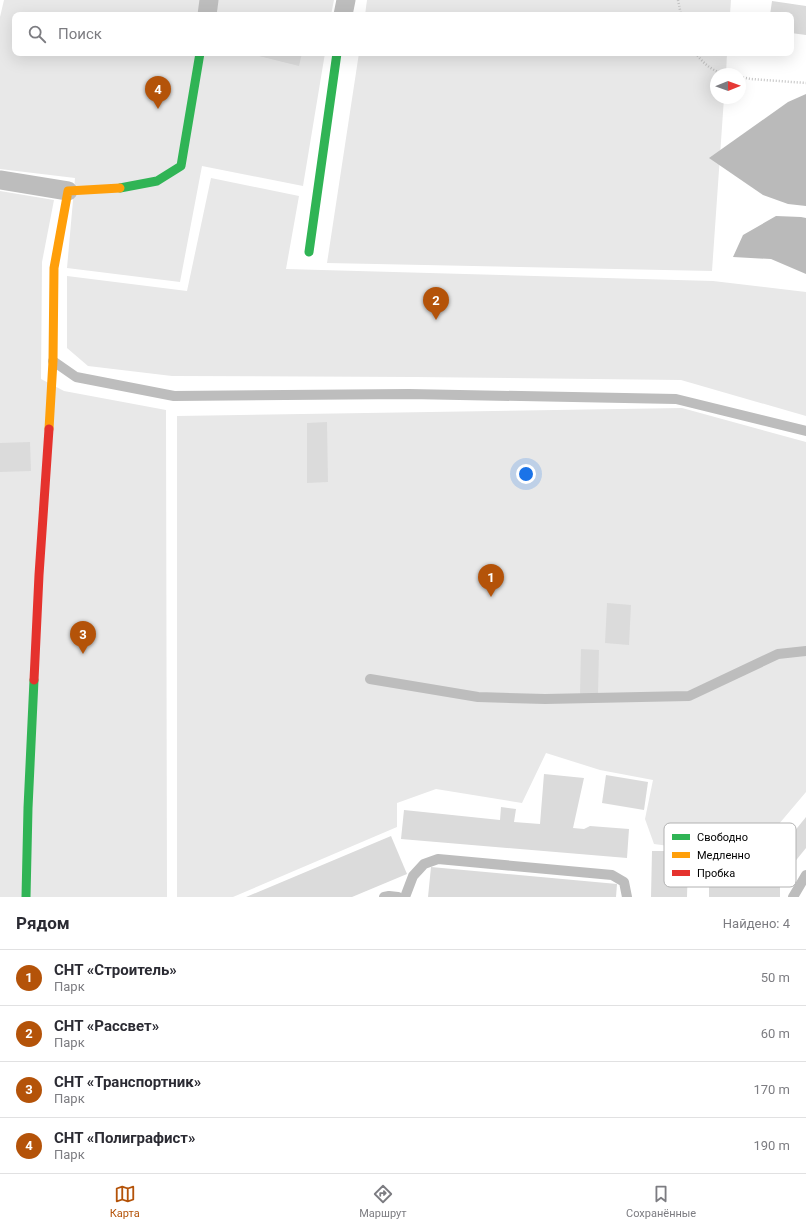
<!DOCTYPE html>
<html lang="ru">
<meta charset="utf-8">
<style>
body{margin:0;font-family:Roboto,sans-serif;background:#f7f7f7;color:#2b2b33}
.compass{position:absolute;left:710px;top:68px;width:36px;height:36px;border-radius:50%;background:#fff;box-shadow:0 4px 16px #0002;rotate:89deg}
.you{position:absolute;left:526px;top:474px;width:14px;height:14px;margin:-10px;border:3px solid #fff;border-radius:50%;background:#1a73e8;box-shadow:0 0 0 6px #1a73e833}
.badge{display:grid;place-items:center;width:26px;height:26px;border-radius:50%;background:#b45309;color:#fff;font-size:13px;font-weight:700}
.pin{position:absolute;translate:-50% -33px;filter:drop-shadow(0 1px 2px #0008)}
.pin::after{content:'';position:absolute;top:21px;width:14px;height:12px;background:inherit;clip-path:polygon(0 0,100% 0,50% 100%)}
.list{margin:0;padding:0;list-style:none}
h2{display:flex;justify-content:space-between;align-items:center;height:52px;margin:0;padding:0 16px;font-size:17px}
h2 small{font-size:13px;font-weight:400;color:#7c7c81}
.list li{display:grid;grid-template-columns:26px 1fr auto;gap:12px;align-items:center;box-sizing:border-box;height:56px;padding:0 16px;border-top:1px solid #e1e1e2}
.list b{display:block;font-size:15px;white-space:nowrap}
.list p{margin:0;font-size:13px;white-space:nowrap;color:#7c7c81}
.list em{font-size:13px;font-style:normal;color:#7c7c81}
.icon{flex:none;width:22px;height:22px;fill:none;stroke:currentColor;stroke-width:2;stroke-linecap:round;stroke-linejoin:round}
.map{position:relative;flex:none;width:806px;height:897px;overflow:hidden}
.search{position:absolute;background:#fff;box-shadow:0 4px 16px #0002;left:12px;right:12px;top:12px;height:44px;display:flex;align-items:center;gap:10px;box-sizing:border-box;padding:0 14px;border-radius:8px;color:#7c7c81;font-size:15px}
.sheet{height:276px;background:#fff}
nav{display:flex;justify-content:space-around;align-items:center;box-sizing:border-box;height:56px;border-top:1px solid #e1e1e2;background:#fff;font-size:11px;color:#7c7c81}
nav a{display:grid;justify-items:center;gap:2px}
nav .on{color:#b45309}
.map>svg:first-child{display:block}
.green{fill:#e8e8e8}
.water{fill:#bababa}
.building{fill:#dbdbdb}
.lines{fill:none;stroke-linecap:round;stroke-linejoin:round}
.path{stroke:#c2c2c2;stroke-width:2.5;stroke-dasharray:1 2;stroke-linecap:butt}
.lane{stroke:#bdbdbd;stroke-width:10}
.street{stroke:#bdbdbd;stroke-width:19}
.fast{stroke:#30b455;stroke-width:9}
.slow{stroke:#ff9f0a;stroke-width:9}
.jam{stroke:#e5322d;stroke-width:9}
.key{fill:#fff;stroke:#b2b2b2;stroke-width:1}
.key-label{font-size:11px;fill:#000}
</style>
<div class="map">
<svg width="806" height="897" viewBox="0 0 806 897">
<rect width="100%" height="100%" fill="#fff"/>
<g class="green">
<polygon points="4,0 334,0 331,15 15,15 15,53 325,53 303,186 202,166 180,282 67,268 75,178 0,169 0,17"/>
<polygon points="367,0 731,0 730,15 365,15"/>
<polygon points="359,53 727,53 726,74 716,74 716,98 724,98 712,271 327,263"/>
<polygon points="211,178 299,196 286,269 713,281 806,292 806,416 681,380 415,377 172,376 88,366 67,348 67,276 187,291"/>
<polygon points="0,191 54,200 42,262 41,379 64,391 166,410 167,897 0,897"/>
<polygon points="682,408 806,442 806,792 751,857 654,844 645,819 653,780 600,770 546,753 522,803 436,789 397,803 397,827 233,897 177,897 177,416"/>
</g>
<g class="water">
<polygon points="806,94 806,206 788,204 763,195 709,158 788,102"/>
<polygon points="776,216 801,217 806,218 806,274 771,259 733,257 743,235"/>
</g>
<g class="building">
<polygon points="772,1 806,6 806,35 791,33 791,15 770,15"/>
<polygon points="260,53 302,53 299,66 259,56"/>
<polygon points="327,422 328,482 307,483 307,423"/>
<polygon points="30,442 31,471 0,472 0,443"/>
<polygon points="607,603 631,605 629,645 605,643"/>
<polygon points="581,649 599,650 598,694 580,694"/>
<polygon points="544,774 584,778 573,828 584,829 590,826 629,829 627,858 401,839 404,810 500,820 501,807 516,809 514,822 540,824"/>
<polygon points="606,775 648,782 644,810 602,803"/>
<polygon points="806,817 806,848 780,880 780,897 709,897 709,881 717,881 716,870 763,870"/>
<polygon points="391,836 407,874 352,897 246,897"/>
<polygon points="652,851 670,851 670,862 688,862 687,897 651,897"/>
<polygon points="431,867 617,884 616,897 428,897"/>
</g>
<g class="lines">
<g class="path">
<polyline points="678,0 681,15"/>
<path d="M696,53C702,63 714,72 725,74"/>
<polyline points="740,77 751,79 806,83"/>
</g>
<g class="lane">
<polyline points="53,361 76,377 174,396 409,394 676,399 806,431"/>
<polyline points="370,679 478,697 545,699 689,696 778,654 806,651"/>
<polyline points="384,897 389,896 398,897"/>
<polyline points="405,897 413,876 424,864 438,859 612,875 624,882 627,897"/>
<polyline points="793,897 806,875"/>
</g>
<g class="street">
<polyline points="207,15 209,0"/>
<polyline points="343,15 346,0"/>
<polyline points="0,180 68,191"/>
</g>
<g class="fast">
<polyline points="120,188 157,181 181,166 200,53"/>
<polyline points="309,252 337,53"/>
<polyline points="26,897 28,808 34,680"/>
</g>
<polyline class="slow" points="49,429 53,361 54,268 68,191 120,188"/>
<polyline class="jam" points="34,680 39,575 49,429"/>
</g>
<rect x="664" y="823" width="132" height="64" rx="6" class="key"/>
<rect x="672" y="834" width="18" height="6" fill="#30b455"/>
<rect x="672" y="852" width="18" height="6" fill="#ff9f0a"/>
<rect x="672" y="870" width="18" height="6" fill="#e5322d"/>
<g class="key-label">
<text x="697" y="841">Свободно</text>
<text x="697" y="859">Медленно</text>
<text x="697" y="877">Пробка</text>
</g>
</svg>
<svg class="compass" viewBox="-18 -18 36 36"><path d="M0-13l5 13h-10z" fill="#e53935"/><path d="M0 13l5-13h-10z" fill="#7c7c81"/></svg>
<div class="you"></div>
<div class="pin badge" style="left:491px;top:597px">1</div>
<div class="pin badge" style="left:436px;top:320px">2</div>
<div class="pin badge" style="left:83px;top:654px">3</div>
<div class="pin badge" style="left:158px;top:109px">4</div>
<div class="search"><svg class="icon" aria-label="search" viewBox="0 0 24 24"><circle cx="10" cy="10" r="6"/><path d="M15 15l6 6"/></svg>Поиск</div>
</div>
<section class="sheet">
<h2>Рядом<small>Найдено: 4</small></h2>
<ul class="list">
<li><span class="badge">1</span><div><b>СНТ «Строитель»</b><p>Парк</p></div><em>50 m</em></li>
<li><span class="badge">2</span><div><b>СНТ «Рассвет»</b><p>Парк</p></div><em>60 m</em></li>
<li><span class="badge">3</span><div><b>СНТ «Транспортник»</b><p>Парк</p></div><em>170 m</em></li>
<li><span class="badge">4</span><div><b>СНТ «Полиграфист»</b><p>Парк</p></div><em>190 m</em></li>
</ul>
</section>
<nav>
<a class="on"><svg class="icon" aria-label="map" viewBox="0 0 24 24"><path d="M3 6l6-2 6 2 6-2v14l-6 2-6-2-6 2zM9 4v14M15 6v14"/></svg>Карта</a>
<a><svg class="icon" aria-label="directions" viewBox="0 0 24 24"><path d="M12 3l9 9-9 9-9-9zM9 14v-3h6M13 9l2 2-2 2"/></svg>Маршрут</a>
<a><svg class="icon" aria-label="saved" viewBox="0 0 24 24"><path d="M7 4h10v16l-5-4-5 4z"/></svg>Сохранённые</a>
</nav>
